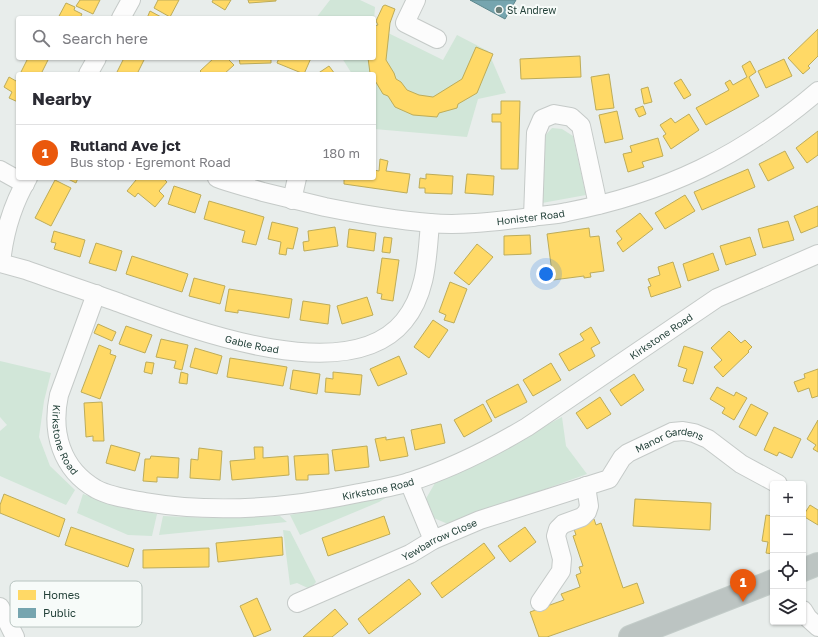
<!DOCTYPE html>
<meta charset="utf-8">
<style>
body{margin:0;font-family:"Golos Text",sans-serif;background:#f2f2f3;color:#2b2b33}
.controls{position:absolute;right:12px;bottom:12px;display:grid;overflow:hidden;border-radius:4px;box-shadow:0 1px 3px #0004}
.controls button{width:36px;height:36px;display:grid;place-items:center;padding:0;border:0;border-bottom:1px solid #e1e1e2;background:#fff;color:#2b2b33;font:20px sans-serif}
.you{position:absolute;left:546px;top:274px;width:14px;height:14px;margin:-10px;border:3px solid #fff;border-radius:50%;background:#1a73e8;box-shadow:0 0 0 6px #1a73e833}
.badge{display:grid;place-items:center;width:26px;height:26px;border-radius:50%;background:#ea580c;color:#fff;font-size:13px;font-weight:700}
.pin{position:absolute;translate:-50% -33px;filter:drop-shadow(0 1px 2px #0008)}
.pin::after{content:'';position:absolute;top:21px;width:14px;height:12px;background:inherit;clip-path:polygon(0 0,100% 0,50% 100%)}
.list{margin:0;padding:0;list-style:none}
h2{display:flex;justify-content:space-between;align-items:center;height:52px;margin:0;padding:0 16px;font-size:17px}
h2 small{font-size:13px;font-weight:400;color:#7c7c81}
.list li{display:grid;grid-template-columns:26px 1fr auto;gap:12px;align-items:center;box-sizing:border-box;height:56px;padding:0 16px;border-top:1px solid #e1e1e2}
.list b{display:block;font-size:15px;white-space:nowrap}
.list p{margin:0;font-size:13px;white-space:nowrap;color:#7c7c81}
.list em{font-size:13px;font-style:normal;color:#7c7c81}
.icon{flex:none;width:22px;height:22px;fill:none;stroke:currentColor;stroke-width:2;stroke-linecap:round;stroke-linejoin:round}
.map{position:relative;flex:none;width:818px;height:637px;overflow:hidden}
.search{position:absolute;background:#fff;box-shadow:0 1px 3px #0004;left:16px;top:16px;width:360px;height:44px;display:flex;align-items:center;gap:10px;box-sizing:border-box;padding:0 14px;border-radius:4px;color:#7c7c81;font-size:15px}
.panel{position:absolute;background:#fff;box-shadow:0 1px 3px #0004;left:16px;top:72px;width:360px;height:108px;border-radius:4px}
.map>svg:first-child{display:block}
.green{fill:#d1e6d8}
.homes{fill:#ffd966;stroke:#bdac59}
.public{fill:#76a5af;stroke:#5d878c}
.lines{fill:none;stroke-linecap:round;stroke-linejoin:round}
.minor-casing{stroke:#c5cac8;stroke-width:20}
.highway-casing{stroke:#c3ccc9;stroke-width:24}
.minor{stroke:#fcfcfc;stroke-width:18}
.highway{stroke:#bcc4c2;stroke-width:22}
.poi-dot{fill:#697e78;stroke:#f7fbf9;stroke-width:1.5}
.labels{text-anchor:middle;stroke-width:4;stroke-linejoin:round;paint-order:stroke}
.poi-label{font-size:10px;fill:#24423a;stroke:#f7fbf9;text-anchor:start}
.street-label{font-size:10px;fill:#24423a;stroke:#f7fbf9}
.key{fill:#f7fbf9;stroke:#b8c4c0;stroke-width:1}
.key-label{font-size:11px;fill:#24423a}
</style>
<div class="map">
<svg width="818" height="637" viewBox="0 0 818 637">
<rect width="100%" height="100%" fill="#e8edeb"/>
<g class="green">
<polygon points="330,0 360,0 375,7 374,21 374,18 316,18"/>
<polygon points="374,26 443,60 457,35 488,51 506,93 478,99 467,137 374,129 374,74 352,74 342,58 374,58"/>
<polygon points="552,128 562,129 573,136 586,195 542,203 544,137"/>
<polygon points="0,361 51,373 44,401 39,437 50,466 75,490 66,505 0,476 0,431 7,425 0,417"/>
<polygon points="562,417 566,446 587,474 448,524 429,516 424,502 435,483"/>
<polygon points="83,494 118,506 157,514 152,536 128,535 77,513"/>
<polygon points="387,497 379,502 300,535 290,515 377,498"/>
<polygon points="163,516 210,518 280,516 287,522 159,535"/>
<polygon points="283,530 290,531 316,582 310,589 297,583 290,585"/>
</g>
<g class="homes">
<polygon points="80,0 100,0 93,14 76,6"/>
<polygon points="158,0 179,0 170,17 154,8"/>
<polygon points="213,0 231,0 225,10 212,2"/>
<polygon points="248,0 276,0 276,1 249,3"/>
<polygon points="66,3 75,7 74,10 82,14 80,18 58,18"/>
<polygon points="385,5 395,9 390,23 386,60 394,73 396,79 401,82 407,90 419,95 433,97 462,79 476,47 493,54 477,93 458,104 457,108 439,113 437,117 413,115 395,107 388,96 383,94 374,79 374,74 370,73 368,58 374,58 374,26 378,25 376,21 383,6"/>
<polygon points="150,11 163,18 147,18"/>
<polygon points="818,29 818,56 808,66 810,68 803,74 788,58"/>
<polygon points="580,56 581,77 521,79 520,59"/>
<polygon points="28,58 49,58 41,74 20,74"/>
<polygon points="124,58 145,58 137,74 116,74"/>
<polygon points="214,58 227,58 234,65 224,74 203,74 200,71"/>
<polygon points="239,58 271,58 271,63 240,64"/>
<polygon points="279,58 311,58 304,74 277,63"/>
<polygon points="784,59 792,76 766,88 758,71"/>
<polygon points="750,61 756,72 749,77 759,96 706,125 696,108 729,90 725,83 730,80 733,85 747,77 742,66"/>
<polygon points="329,66 335,74 317,74"/>
<polygon points="609,74 614,108 596,110 591,77"/>
<polygon points="9,77 16,81 18,77 18,102 9,98 12,92 4,87"/>
<polygon points="681,79 691,95 684,99 674,83"/>
<polygon points="648,87 652,102 644,104 641,89"/>
<polygon points="501,101 520,101 518,169 501,169 501,122 492,122 492,114 501,114"/>
<polygon points="643,106 646,114 639,117 635,109"/>
<polygon points="617,111 623,139 605,143 599,115"/>
<polygon points="689,114 699,130 671,149 663,136 666,134 660,125 671,118 675,123"/>
<polygon points="818,131 818,155 807,163 796,148"/>
<polygon points="658,138 663,156 642,162 644,167 628,172 623,154 632,152 630,146"/>
<polygon points="785,151 794,168 768,181 759,164"/>
<polygon points="380,159 388,161 386,171 410,174 407,193 344,184 344,178 374,178 374,170 379,171"/>
<polygon points="748,169 755,187 702,210 694,192"/>
<polygon points="426,174 453,176 452,194 425,193 425,188 419,188 420,178 426,179"/>
<polygon points="467,174 494,176 493,195 465,193"/>
<polygon points="66,178 78,178 76,183"/>
<polygon points="134,178 163,178 167,182 159,191 164,196 155,207 138,193 135,197 127,191 136,180"/>
<polygon points="55,180 71,188 51,226 35,218"/>
<polygon points="174,186 201,195 195,213 168,204"/>
<polygon points="685,195 695,211 665,229 655,213"/>
<polygon points="209,201 264,217 256,245 242,242 245,231 204,219"/>
<polygon points="818,206 818,226 801,233 794,216"/>
<polygon points="640,213 653,229 623,252 617,243 622,239 616,231"/>
<polygon points="788,221 794,240 763,248 758,229"/>
<polygon points="272,222 298,228 293,249 287,248 286,255 279,254 281,242 268,239"/>
<polygon points="335,227 338,246 304,251 303,242 309,241 308,231"/>
<polygon points="589,228 590,237 599,236 604,271 590,273 591,277 584,278 584,276 553,280 547,234"/>
<polygon points="349,229 376,233 374,251 347,247"/>
<polygon points="54,231 85,240 80,257 54,249 56,243 51,242"/>
<polygon points="530,235 531,254 504,255 504,236"/>
<polygon points="384,237 392,238 390,253 382,252"/>
<polygon points="750,237 756,255 726,265 720,246"/>
<polygon points="96,243 122,251 116,271 89,263"/>
<polygon points="477,244 493,257 469,285 454,273"/>
<polygon points="713,253 719,270 688,281 683,264"/>
<polygon points="132,256 188,274 182,292 126,274"/>
<polygon points="382,258 399,260 393,301 381,299 382,294 377,293"/>
<polygon points="673,262 681,287 651,297 648,287 651,286 648,279 660,275 658,267"/>
<polygon points="194,278 225,286 220,304 189,296"/>
<polygon points="450,282 467,289 454,323 444,320 446,315 439,312"/>
<polygon points="229,289 292,299 289,318 238,310 238,313 225,311"/>
<polygon points="367,297 373,315 342,324 337,306"/>
<polygon points="303,301 330,305 328,324 300,320"/>
<polygon points="433,320 448,330 429,358 414,347"/>
<polygon points="98,324 116,332 112,341 94,333"/>
<polygon points="126,326 152,335 145,353 119,344"/>
<polygon points="591,327 600,343 591,348 595,356 569,371 559,354 584,340 580,334"/>
<polygon points="729,331 741,343 745,340 752,347 748,351 749,352 723,377 714,367 722,360 711,348"/>
<polygon points="161,339 188,345 182,370 174,368 176,361 156,357"/>
<polygon points="99,345 111,350 110,354 116,356 100,399 81,392"/>
<polygon points="684,346 703,352 693,384 683,381 687,369 678,366"/>
<polygon points="195,348 222,356 217,374 190,367"/>
<polygon points="399,356 407,374 378,386 370,369"/>
<polygon points="230,358 287,367 283,386 227,377"/>
<polygon points="146,362 154,363 152,374 144,372"/>
<polygon points="551,363 561,380 533,396 523,380"/>
<polygon points="818,369 818,396 812,398 809,388 798,392 794,382 805,378 804,374"/>
<polygon points="293,370 320,374 317,394 290,389"/>
<polygon points="181,372 188,374 187,384 179,383"/>
<polygon points="333,372 362,375 360,395 325,392 326,378 333,379"/>
<polygon points="634,374 644,390 621,406 610,390"/>
<polygon points="518,384 527,402 495,418 486,401"/>
<polygon points="717,387 734,396 736,392 747,398 734,420 722,413 725,408 710,399"/>
<polygon points="600,397 611,414 587,429 576,413"/>
<polygon points="102,402 104,441 93,441 93,436 86,437 84,403"/>
<polygon points="483,404 492,421 464,437 454,420"/>
<polygon points="751,404 768,413 756,436 739,427"/>
<polygon points="818,420 818,452 813,449 816,445 807,439"/>
<polygon points="441,424 445,443 415,450 411,430"/>
<polygon points="774,427 801,439 792,458 779,452 777,456 764,450"/>
<polygon points="386,437 386,440 404,437 408,456 380,461 375,439"/>
<polygon points="111,445 140,453 135,471 106,463"/>
<polygon points="367,446 369,467 335,471 332,450"/>
<polygon points="254,447 263,447 263,458 288,456 289,475 232,480 230,461 255,459"/>
<polygon points="199,448 222,451 220,480 190,478 191,459 198,460"/>
<polygon points="328,454 329,474 308,475 308,480 296,480 294,456"/>
<polygon points="151,456 179,458 178,478 157,477 157,482 143,481 145,459 150,459"/>
<polygon points="4,494 65,519 59,537 0,513 0,505"/>
<polygon points="635,499 711,503 710,530 633,526"/>
<polygon points="810,505 818,510 818,525 803,516"/>
<polygon points="766,515 773,516 773,554 766,553 768,542 762,541"/>
<polygon points="384,516 390,534 328,556 322,538"/>
<polygon points="594,519 596,525 601,523 623,588 637,583 644,603 547,637 539,637 530,612 564,600 561,594 580,587 576,575 581,573 579,567 583,566 573,536 576,535 573,526"/>
<polygon points="71,527 134,549 128,567 65,545"/>
<polygon points="525,527 536,542 510,562 498,546"/>
<polygon points="282,537 283,555 218,562 216,543"/>
<polygon points="484,543 495,558 442,598 431,583"/>
<polygon points="209,548 209,567 143,568 143,550"/>
<polygon points="409,579 421,594 369,634 358,619"/>
<polygon points="257,598 271,630 254,637 240,606"/>
<polygon points="335,609 348,624 332,637 303,637"/>
</g>
<polygon class="public" points="470,0 516,0 505,19"/>
<g class="lines">
<defs>
<g id="minor">
<polyline points="416,0 405,23 437,39"/>
<polyline points="121,18 131,0"/>
<polyline points="88,74 97,58"/>
<polyline points="0,170 25,184"/>
<path id="s1" d="M217,178C232,184 248,187 263,192C284,197 304,202 325,207C360,214 395,220 430,223C464,226 498,221 532,217C544,215 556,215 567,212C665,193 742,156 818,91"/>
<polyline points="292,200 297,178"/>
<polyline points="533,217 536,133 542,119 554,114 571,117 581,126 598,205"/>
<path id="s2" d="M0,263L26,270C56,281 87,291 117,302C185,327 347,391 404,321C427,293 427,257 430,223"/>
<path d="M1,263C4,233 12,205 28,178"/>
<path id="s3" d="M96,294L59,395C51,432 61,469 96,489C111,497 129,499 145,502C216,514 289,508 359,493C376,490 393,487 409,482C451,469 490,449 527,427L717,298L818,254"/>
<polyline points="409,482 433,540"/>
<polyline points="540,602 561,571 562,559 556,536 558,529 563,524 582,517 587,512 589,506 586,486"/>
<path id="s4" d="M297,603L410,554L433,540L480,520L609,479L622,458L628,453L672,432L683,431L694,433L708,439L741,464L778,484"/>
<polyline points="0,607 15,637"/>
<polyline points="803,610 808,618 818,627"/>
</g>
<g id="highway">
<polyline points="803,570 818,564"/>
<polyline points="630,637 773,581"/>
</g>
</defs>
<use href="#minor" class="minor-casing"/>
<use href="#highway" class="highway-casing"/>
<use href="#minor" class="minor"/>
<use href="#highway" class="highway"/>
</g>
<circle class="poi-dot" cx="499" cy="10" r="4"/>
<g class="labels">
<g class="poi-label">
<text x="507" y="14">St Andrew</text>
</g>
<g class="street-label">
<text dy="4" stroke="none"><textPath href="#s1" startOffset="319">Honister Road</textPath></text>
<text dy="4" stroke="none"><textPath href="#s3" startOffset="826">Kirkstone Road</textPath></text>
<text dy="4" stroke="none"><textPath href="#s2" startOffset="265">Gable Road</textPath></text>
<text dy="4" stroke="none"><textPath href="#s3" startOffset="154">Kirkstone Road</textPath></text>
<text dy="4" stroke="none"><textPath href="#s4" startOffset="414">Manor Gardens</textPath></text>
<text dy="4" stroke="none"><textPath href="#s3" startOffset="502">Kirkstone Road</textPath></text>
<text dy="4" stroke="none"><textPath href="#s4" startOffset="156">Yewbarrow Close</textPath></text>
</g>
</g>
<rect x="10" y="581" width="132" height="46" rx="6" class="key"/>
<rect x="18" y="590" width="18" height="10" fill="#ffd966"/>
<rect x="18" y="608" width="18" height="10" fill="#76a5af"/>
<g class="key-label">
<text x="43" y="599">Homes</text>
<text x="43" y="617">Public</text>
</g>
</svg>
<div class="controls">
<button>+</button>
<button>−</button>
<button><svg class="icon" aria-label="locate" viewBox="0 0 24 24"><circle cx="12" cy="12" r="6"/><path d="M12 2v4M12 18v4M2 12h4M18 12h4"/></svg></button>
<button><svg class="icon" aria-label="layers" viewBox="0 0 24 24"><path d="M12 4l9 5-9 5-9-5zM3 14l9 5 9-5"/></svg></button>
</div>
<div class="you"></div>
<div class="pin badge" style="left:743px;top:602px">1</div>
<div class="search"><svg class="icon" aria-label="search" viewBox="0 0 24 24"><circle cx="10" cy="10" r="6"/><path d="M15 15l6 6"/></svg>Search here</div>
<section class="panel">
<h2>Nearby<small></small></h2>
<ul class="list">
<li><span class="badge">1</span><div><b>Rutland Ave jct</b><p>Bus stop · Egremont Road</p></div><em>180 m</em></li>
</ul>
</section>
</div>
